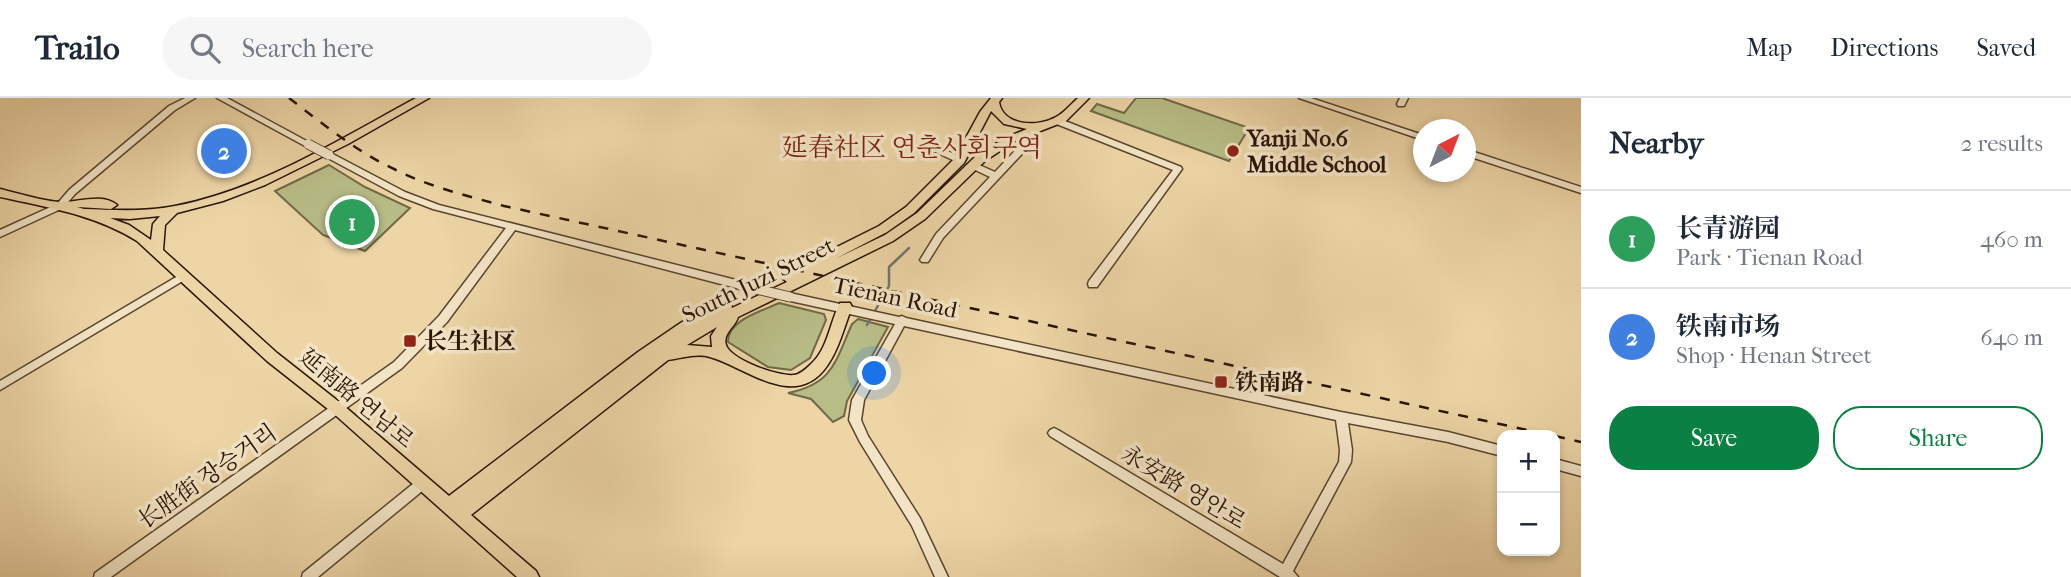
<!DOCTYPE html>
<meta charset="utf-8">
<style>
body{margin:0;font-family:"IM FELL French Canon","Noto Serif SC","Noto Serif KR",serif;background:#f6f6f7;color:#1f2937}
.controls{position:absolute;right:21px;bottom:21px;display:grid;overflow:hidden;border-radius:14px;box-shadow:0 4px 10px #0003}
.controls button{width:63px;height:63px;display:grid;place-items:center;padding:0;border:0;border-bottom:2px solid #e0e1e3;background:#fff;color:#1f2937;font:35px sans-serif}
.compass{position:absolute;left:1413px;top:21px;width:63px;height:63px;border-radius:50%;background:#fff;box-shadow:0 4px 10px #0003;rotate:42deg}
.you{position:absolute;left:875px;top:276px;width:24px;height:24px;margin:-18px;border:5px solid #fff;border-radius:50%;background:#1a73e8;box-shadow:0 0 0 10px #1a73e833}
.badge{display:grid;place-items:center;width:46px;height:46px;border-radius:50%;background:#0b8043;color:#fff;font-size:23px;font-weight:700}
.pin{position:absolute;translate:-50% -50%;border:4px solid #fff;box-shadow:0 2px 7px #0006}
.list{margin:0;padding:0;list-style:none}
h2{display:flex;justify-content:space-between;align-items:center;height:91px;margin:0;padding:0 28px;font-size:30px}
h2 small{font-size:23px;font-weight:400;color:#747a83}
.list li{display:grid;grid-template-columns:46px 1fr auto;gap:21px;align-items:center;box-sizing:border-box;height:98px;padding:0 28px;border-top:2px solid #e0e1e3}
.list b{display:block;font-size:26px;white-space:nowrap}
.list p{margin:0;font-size:23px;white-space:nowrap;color:#747a83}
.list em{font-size:23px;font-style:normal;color:#747a83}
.actions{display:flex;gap:14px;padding:21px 28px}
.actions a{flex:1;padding:16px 0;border:2px solid #0b8043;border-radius:28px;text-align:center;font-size:24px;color:#0b8043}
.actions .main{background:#0b8043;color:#fff}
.icon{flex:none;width:38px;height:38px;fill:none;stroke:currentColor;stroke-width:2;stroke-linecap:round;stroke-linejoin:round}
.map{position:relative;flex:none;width:1581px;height:479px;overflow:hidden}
header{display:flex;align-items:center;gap:42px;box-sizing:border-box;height:98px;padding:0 35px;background:#fff;border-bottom:2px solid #e0e1e3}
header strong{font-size:33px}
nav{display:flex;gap:38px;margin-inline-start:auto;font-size:24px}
.search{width:490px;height:63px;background:#f6f6f7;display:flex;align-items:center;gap:18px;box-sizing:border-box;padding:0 24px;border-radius:38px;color:#747a83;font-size:26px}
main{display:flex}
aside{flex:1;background:#fff}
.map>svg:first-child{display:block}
.green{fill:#b8bd87;stroke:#706947;stroke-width:2}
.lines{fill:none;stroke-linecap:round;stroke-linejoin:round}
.stream{stroke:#6f756f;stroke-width:2.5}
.minor-casing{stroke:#59452f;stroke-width:3}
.major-casing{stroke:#281507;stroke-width:3}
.minor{fill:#f3e4c5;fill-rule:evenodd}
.major{fill:#edd5a6;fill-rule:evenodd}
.rail{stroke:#281507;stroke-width:2.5;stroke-dasharray:10 10;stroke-linecap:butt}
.minor-bridge-casing{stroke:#59452f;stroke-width:11;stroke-linecap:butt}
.minor-bridge{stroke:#f3e4c5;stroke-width:9}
.poi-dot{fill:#8f2418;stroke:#f3e4c5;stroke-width:2.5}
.labels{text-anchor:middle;stroke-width:7;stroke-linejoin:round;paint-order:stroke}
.poi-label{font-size:23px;font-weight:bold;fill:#281507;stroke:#f3e4c5;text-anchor:start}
.street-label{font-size:23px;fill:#281507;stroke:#f3e4c5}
.quarter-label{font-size:26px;fill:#7a1f14;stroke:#f3e4c5}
</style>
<header>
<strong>Trailo</strong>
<div class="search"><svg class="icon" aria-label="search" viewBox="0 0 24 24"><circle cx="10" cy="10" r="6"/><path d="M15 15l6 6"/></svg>Search here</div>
<nav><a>Map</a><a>Directions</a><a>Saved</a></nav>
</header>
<main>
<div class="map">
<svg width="1581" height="479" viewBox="0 0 1581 479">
<rect width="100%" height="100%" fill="#edd5a6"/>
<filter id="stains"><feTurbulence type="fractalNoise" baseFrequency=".00286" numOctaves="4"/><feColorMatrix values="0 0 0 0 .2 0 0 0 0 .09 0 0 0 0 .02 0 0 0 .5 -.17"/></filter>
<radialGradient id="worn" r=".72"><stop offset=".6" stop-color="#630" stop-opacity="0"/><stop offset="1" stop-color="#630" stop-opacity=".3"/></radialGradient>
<g class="green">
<polygon points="1136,0 1162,0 1249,30 1229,63 1091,13 1097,6 1124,15"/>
<polygon points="329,67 365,89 410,110 365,153 323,137 275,93"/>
<path d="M779,205L824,216L826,222L810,260L791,272L768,269L728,244C727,222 763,213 779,205Z"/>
<path d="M858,221L888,229L847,303L844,318L833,324L811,301L788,295C833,286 835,264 852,226Z"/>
</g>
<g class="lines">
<polyline class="stream" points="867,227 889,188 889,169 909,150"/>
<defs>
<g id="minor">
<polygon points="185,0 195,0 175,12 75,96 63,110 0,139 0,132 57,106 69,92 169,8"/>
<polygon points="217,0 227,0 312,46 311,48 305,48"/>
<polygon points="1299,0 1311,0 1423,37 1423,42"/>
<polygon points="1400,0 1408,0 1404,8 1398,8 1397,6"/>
<polygon points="1054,21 1060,21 1181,69 1182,71 1097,189 1089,189 1088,186 1089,183 1173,72 1054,25"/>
<polygon points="1031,38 1034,39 1034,43 943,140 928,164 922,164 920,162 936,136 990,79 971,70 971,66 977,66 995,74 1028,39"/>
<polygon points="932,46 963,60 964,62 960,65 957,64 929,51 929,47"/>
<polygon points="1465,51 1581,89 1581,95 1465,57"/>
<polygon points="329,54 405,94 439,107 740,183 745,187 740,191 515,132 447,224 402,270 111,479 94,479 95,475 394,264 439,218 506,130 433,111 399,98 326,59 325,57"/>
<polygon points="183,175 188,179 186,181 0,292 0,283"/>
<polygon points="790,195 899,219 902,218 906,220 1341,314 1448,334 1502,348 1502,358 1448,344 1348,325 1352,352 1351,364 1293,473 1298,479 1280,479 1050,338 1048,335 1050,332 1054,330 1058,332 1283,466 1339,364 1340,352 1336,322 904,228 864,302 861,322 868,338 920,420 948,479 935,479 912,428 860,344 849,322 852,302 895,226 786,202 785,199 786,196"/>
<polygon points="1555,361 1581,368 1581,378 1555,371"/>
<polygon points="423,380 427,381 429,385 427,389 318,479 302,479 303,475 419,381"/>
</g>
<path id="major" d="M416,0H429L348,46L265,87L223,103L177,115L165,127L163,152L277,255L343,307L449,398L638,254L682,224L726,204L731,205L732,210L787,184L781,179L783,176L879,128L906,109L955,60L980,14L991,0H1002L999,4C1003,29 1039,29 1056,19C1064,15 1071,6 1078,0H1089L1066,23L1015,43L985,63L925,121L893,143L738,219C736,228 722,236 726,247C731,262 779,279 794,277C801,276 807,270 812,265C828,250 830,224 840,205H850L852,209C844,229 839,251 827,268C795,314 746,269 710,259C696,255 682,260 668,262L471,417L536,473L539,479H517L333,315L267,263L137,143C96,117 47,109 0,99V91C17,95 46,104 62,104C79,104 103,95 117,107L111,111L77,109L84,111C115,112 145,114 175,108C262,91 340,41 416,0ZM991,13L1004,26L1027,31L1007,39L977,57L917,115L885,137L835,161L887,134L914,115L964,65ZM160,118L153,126L151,142L129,127L110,120L130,121ZM717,229L711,238L712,249L687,247Z"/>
</defs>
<use href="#minor" class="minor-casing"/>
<use href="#major" class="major-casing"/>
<use href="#minor" class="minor"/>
<use href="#major" class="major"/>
<g class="rail">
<path d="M289,0C323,26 357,54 396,72C430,89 468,98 504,108L1550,337"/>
<polyline points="1555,338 1581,344"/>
</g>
<defs>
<g id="minor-bridge">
<polyline points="308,46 329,57"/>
<polyline points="740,187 790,199"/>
</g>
</defs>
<use href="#minor-bridge" class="minor-bridge-casing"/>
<use href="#minor-bridge" class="minor-bridge"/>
</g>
<g class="poi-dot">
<circle cx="1233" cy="53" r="7"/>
<rect x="403" y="236" width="14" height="14" rx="3.5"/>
<rect x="1214" y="277" width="14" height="14" rx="3.5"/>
</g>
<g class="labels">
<g class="poi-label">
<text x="1247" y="48">Yanji No.6<tspan x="1247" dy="26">Middle School</tspan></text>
<text x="424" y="251">长生社区</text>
<text x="1235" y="292">铁南路</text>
</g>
<g class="street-label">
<text transform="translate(758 182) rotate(-26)" y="8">South Juzi Street</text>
<text transform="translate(895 199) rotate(12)" y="8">Tienan Road</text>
<text transform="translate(357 300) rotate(40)" y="8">延南路 연남로</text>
<text transform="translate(207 378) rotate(-35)" y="8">长胜街 장승거리</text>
<text transform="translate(1184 389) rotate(31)" y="8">永安路 영안로</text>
</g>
<g class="quarter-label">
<text x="912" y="58">延春社区 연춘사회구역</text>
</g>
</g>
<rect width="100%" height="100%" filter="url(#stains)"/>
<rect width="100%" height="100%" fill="url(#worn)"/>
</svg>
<div class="controls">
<button>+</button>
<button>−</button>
</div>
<svg class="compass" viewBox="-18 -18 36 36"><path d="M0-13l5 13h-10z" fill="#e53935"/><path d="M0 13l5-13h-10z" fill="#747a83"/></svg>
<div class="you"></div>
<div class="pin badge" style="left:352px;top:124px;background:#2e9e5b">1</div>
<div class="pin badge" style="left:224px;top:53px;background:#3f7fe0">2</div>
</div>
<aside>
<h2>Nearby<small>2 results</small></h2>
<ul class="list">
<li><span class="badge" style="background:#2e9e5b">1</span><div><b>长青游园</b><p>Park · Tienan Road</p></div><em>460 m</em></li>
<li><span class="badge" style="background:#3f7fe0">2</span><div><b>铁南市场</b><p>Shop · Henan Street</p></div><em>640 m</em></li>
</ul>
<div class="actions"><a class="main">Save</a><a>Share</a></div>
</aside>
</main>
